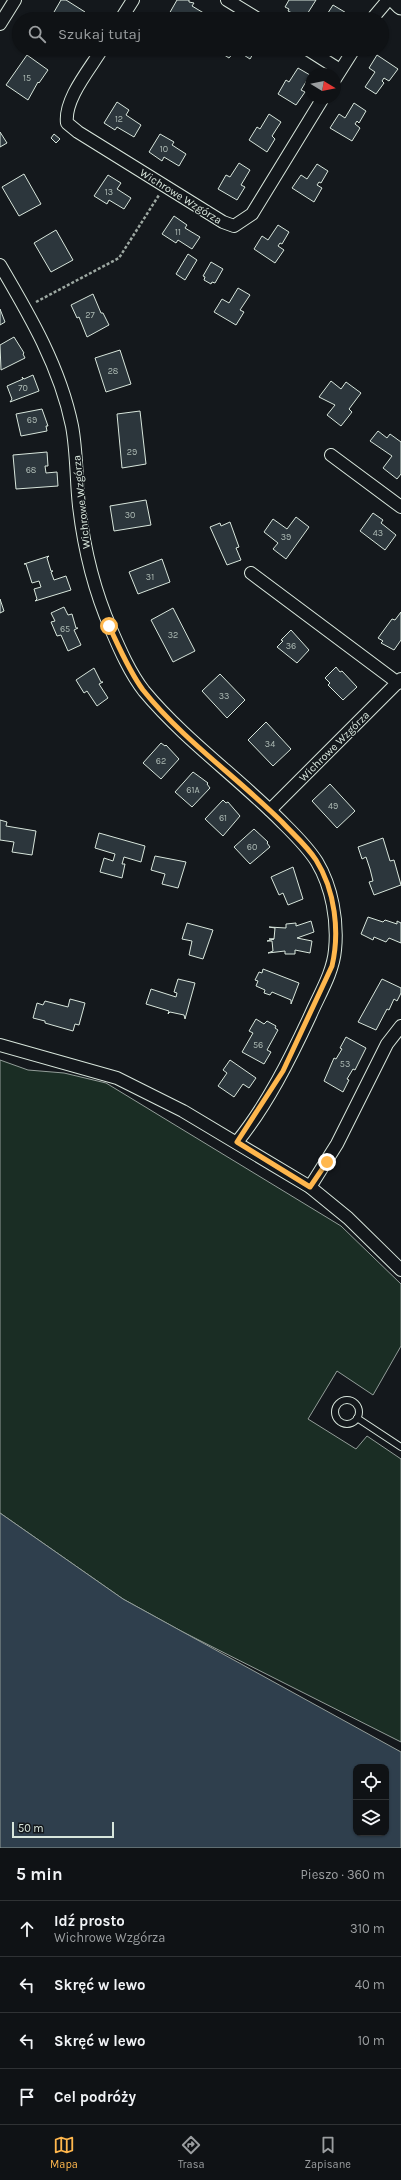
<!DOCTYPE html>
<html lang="pl">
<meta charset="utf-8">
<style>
body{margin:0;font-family:Karla,sans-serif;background:#181b1e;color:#f1f3f6}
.controls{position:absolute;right:12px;bottom:12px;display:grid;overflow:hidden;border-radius:8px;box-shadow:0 1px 3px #0004}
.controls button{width:36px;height:36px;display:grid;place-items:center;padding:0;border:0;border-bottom:1px solid #2f3234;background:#0f1215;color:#f1f3f6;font:20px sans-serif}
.compass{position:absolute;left:305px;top:68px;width:36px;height:36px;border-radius:50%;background:#0f1215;box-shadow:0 1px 3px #0004;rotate:100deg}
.scale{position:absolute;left:12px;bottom:10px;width:102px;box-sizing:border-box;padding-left:4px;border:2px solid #d8e6dc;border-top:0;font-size:11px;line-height:14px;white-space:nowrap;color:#d8e6dc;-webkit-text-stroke:3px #14181c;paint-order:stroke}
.stop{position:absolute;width:12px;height:12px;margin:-9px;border:3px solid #ffb74d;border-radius:50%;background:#fff}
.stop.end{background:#ffb74d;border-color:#fff;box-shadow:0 1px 4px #0008}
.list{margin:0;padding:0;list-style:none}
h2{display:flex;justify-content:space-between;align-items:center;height:52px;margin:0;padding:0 16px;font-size:17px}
h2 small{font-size:13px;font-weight:400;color:#9b9ea0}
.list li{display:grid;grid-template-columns:26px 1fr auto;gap:12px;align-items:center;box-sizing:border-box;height:56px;padding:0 16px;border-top:1px solid #2f3234}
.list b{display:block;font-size:15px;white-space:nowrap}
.list p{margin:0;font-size:13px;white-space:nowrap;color:#9b9ea0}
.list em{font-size:13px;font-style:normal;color:#9b9ea0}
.icon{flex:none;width:22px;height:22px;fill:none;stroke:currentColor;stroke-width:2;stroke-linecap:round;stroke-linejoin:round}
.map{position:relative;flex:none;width:401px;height:1848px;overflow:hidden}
.search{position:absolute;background:#0f1215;box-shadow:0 1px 3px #0004;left:12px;right:12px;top:12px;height:44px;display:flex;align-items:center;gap:10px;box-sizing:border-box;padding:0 14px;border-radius:22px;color:#9b9ea0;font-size:15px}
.sheet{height:276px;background:#0f1215}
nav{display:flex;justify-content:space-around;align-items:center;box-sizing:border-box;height:56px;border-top:1px solid #2f3234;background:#0f1215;font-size:11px;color:#9b9ea0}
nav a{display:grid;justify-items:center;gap:2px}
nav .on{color:#ffb74d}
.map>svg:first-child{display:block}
.green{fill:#1a2d24;stroke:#939e99}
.water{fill:#2f3f4d;stroke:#939e99;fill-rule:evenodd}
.building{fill:#2c363c;stroke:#d8e6dc}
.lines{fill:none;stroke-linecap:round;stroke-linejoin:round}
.lane-casing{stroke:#d8e6dc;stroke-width:8}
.street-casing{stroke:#d8e6dc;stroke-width:14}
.secondary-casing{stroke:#d8e6dc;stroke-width:19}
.path{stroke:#9da8a2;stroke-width:2.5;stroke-dasharray:3 2;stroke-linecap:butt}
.lane{stroke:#14181c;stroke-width:6}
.street{stroke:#14181c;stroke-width:12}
.secondary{stroke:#14181c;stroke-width:17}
.route{stroke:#ffb74d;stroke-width:5}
.labels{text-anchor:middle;stroke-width:3;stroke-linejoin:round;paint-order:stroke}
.number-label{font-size:9px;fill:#adbab4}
.street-label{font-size:11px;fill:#d8e6dc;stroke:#14181c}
</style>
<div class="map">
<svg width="401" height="1848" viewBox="0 0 401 1848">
<rect width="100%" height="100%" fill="#14181c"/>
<polygon class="green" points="0,1060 28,1070 64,1073 106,1083 341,1226 401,1284 401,1346 373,1395 337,1371 308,1419 356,1449 367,1436 401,1459 401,1742 181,1631 123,1599 0,1513"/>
<path class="water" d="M0,1513L123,1599L401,1752V1848H0ZM356,1767H386V1833H356Z"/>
<g class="building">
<polygon points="61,0 66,0 85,12 80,19 50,19"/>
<polygon points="177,0 189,0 189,2 194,3 192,6 207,15 204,19 179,19 169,14"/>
<polygon points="289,0 316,0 304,19 288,11 289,9 285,7"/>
<polygon points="333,5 348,14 352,17 351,19 324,19"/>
<polygon points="219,49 256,49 250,59 236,50 229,58 218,51"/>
<polygon points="27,55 48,70 39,83 38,82 28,100 6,85"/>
<polygon points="377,55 398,69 389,81 384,78 382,81 384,83 376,94 365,87 375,72 369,68"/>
<polygon points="298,68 310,75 301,90 305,92 296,105 278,94 286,80 289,82"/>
<polygon points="117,102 129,110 126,115 141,125 134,137 117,127 115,130 104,123"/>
<polygon points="354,103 366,111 359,123 357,121 355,124 360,128 352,141 330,128 339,114 345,118"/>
<polygon points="269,114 281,122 272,136 275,139 267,152 249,140 257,127 260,129"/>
<polygon points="0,132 7,143 0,147"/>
<polygon points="54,134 60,139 56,143 51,138"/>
<polygon points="160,134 174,142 172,145 186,154 179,166 164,157 162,161 149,152"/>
<polygon points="239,163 250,170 241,185 245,187 237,200 218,189 226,175 230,177"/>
<polygon points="317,164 328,171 321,183 319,182 317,185 322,188 314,202 292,188 301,175 307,179"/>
<polygon points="24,174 41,204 19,216 2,187"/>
<polygon points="108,175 121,183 117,189 131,198 124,209 109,200 107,204 94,196"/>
<polygon points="174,216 187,225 185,228 200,237 192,249 178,240 176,243 162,234"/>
<polygon points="278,225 289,232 282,244 280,243 278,246 284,250 275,263 254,249 262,236 268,240"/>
<polygon points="56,230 73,260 51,272 34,243"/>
<polygon points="188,254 197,260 185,280 176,274"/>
<polygon points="211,262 223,269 215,283 212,282 211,284 204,280 205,277 203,276"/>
<polygon points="238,288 250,295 240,310 244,312 236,325 214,312 222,299 229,303"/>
<polygon points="93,294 101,313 103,313 109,325 87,337 79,317 77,318 71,305"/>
<polygon points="0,309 5,322 0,325"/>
<polygon points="14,337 24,353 23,354 25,358 1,370 0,345"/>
<polygon points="120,350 131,384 106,392 95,358"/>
<polygon points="33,375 39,391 10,402 12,399 7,386 23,379 22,377 24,379"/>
<polygon points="331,381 341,389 346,382 361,393 349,409 352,412 341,426 327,415 335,405 319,397"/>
<polygon points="42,409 48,426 46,426 47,431 21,436 16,414"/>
<polygon points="140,411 146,464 122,468 117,414"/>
<polygon points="378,431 387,438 390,434 401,442 401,474 397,479 383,468 392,456 370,441"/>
<polygon points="47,452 48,466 45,466 46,473 57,472 58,486 16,489 13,455"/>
<polygon points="146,500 151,525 114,531 110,506"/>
<polygon points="373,513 383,520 381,523 396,535 385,550 360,531"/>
<polygon points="296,517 309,527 286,559 273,549 278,543 264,532 273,519 287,529"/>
<polygon points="230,522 239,547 236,548 241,560 227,565 210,527 220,523 221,526"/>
<polygon points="49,556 47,558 51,571 53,571 51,572 54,580 66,576 71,590 35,601 37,599 34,589 41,587 39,581 32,583 26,564 24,564"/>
<polygon points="162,559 170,582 138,594 129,572"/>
<polygon points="0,599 4,611 0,613"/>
<polygon points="64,607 68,615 72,614 76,628 78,628 74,630 81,645 68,651 61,635 57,636 51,622 55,621 51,613"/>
<polygon points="173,608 195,651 173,662 151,620"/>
<polygon points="401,612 401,640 394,650 381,643 383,641 378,638 392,619 395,620"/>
<polygon points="291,630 309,650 297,663 277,647 283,641 281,640"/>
<polygon points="336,667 340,672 342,671 357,687 343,700 328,685 330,683 325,678"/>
<polygon points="94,668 101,682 103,682 99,684 108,698 97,706 87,691 84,693 76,680"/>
<polygon points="220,674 245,700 227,718 202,691"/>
<polygon points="266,722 291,749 273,766 248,740"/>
<polygon points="161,743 165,746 166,745 179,759 161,779 143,763"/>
<polygon points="193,772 208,783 207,784 210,788 192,807 175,792"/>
<polygon points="330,784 355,811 337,828 312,801"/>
<polygon points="223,800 226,803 228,802 240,816 223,836 205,819"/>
<polygon points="0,820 7,822 6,826 36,831 32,855 12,852 14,842 0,840"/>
<polygon points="254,829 268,842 267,843 270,847 250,864 234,847"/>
<polygon points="99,833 145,846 141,862 124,857 122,864 125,864 122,878 100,872 104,858 113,861 115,854 95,848"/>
<polygon points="383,838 390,861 394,860 401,885 374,895 369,882 373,881 370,869 366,857 362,859 358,847"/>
<polygon points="155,856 186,862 178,888 162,884 165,874 151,870"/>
<polygon points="293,867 303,899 288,905 283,893 279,895 271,877"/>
<polygon points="368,917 383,922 385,920 397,924 397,921 401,923 401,943 389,938 386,942 374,937 373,940 361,934"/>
<polygon points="311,921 314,932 297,938 312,941 310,953 295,950 295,954 285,954 285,951 268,953 273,951 272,941 267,941 274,939 269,939 274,939 275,928 269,927 286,928 286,924 296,923 296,926"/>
<polygon points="187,923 213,930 203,959 189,955 192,941 182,939"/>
<polygon points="263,969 299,983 291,1004 291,1000 272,992 270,995 264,993 265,990 256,986 258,981 255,980 259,972 262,973"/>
<polygon points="178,979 195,983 185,1019 184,1015 170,1012 168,1014 169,1011 146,1004 151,989 176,997 177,993 174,992"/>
<polygon points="382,979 401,988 401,993 397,1001 394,999 389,1010 387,1009 376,1030 358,1022"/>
<polygon points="70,999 85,1003 79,1025 75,1024 73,1031 45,1023 45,1021 33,1018 37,1003 43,1005 45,1001 68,1007"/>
<polygon points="256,1019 264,1024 267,1021 276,1026 275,1028 278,1030 267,1050 271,1052 264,1064 242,1052 253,1033 249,1031"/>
<polygon points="346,1037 366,1048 355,1070 353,1069 347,1079 349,1080 343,1092 324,1081 334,1058 336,1059 342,1049 340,1048"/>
<polygon points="230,1060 256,1078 249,1088 243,1084 234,1097 218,1086 227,1073 223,1070"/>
</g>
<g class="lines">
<defs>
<g id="lane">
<circle cx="347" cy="1412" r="12"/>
<polyline points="357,1418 401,1447"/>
</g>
<g id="street">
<polyline points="227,0 258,19"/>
<polyline points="121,19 133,0"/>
<polyline points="372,19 388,0"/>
<polyline points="0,24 15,0"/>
<path d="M102,49C90,69 64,99 67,123L78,132L223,222L234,226L252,214L323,98"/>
<polyline points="307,49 340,70"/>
<polyline points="335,79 354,49"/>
<path d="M0,265C30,316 60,367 72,426C77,453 76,479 79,506C84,549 94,590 111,629C120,650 130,673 144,691C184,739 236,776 280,820C293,833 307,846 317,862C332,887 338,921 335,950C333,973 319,995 310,1016C290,1059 267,1105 237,1142"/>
<polyline points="331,455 401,507"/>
<polyline points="251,573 398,683"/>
<polyline points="270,810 401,679"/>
<polyline points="0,1045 117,1078 183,1111 310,1187 348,1218 401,1270"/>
<polyline points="310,1187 337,1144 387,1044 401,1026"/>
</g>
<polyline id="secondary" points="395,0 401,6"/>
</defs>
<use href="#lane" class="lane-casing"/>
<use href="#street" class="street-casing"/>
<use href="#secondary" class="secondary-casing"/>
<polyline class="path" points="36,302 119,258 159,195"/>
<use href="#lane" class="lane"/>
<use href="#street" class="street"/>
<use href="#secondary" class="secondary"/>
</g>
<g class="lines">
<path class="route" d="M109,626C119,647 129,671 143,690C183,740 237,777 282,822C293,834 307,846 316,860C335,890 340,932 332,966L283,1071L237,1142L310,1187L327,1162"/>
</g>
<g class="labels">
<g class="number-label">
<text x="27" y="81">15</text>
<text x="119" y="122">12</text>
<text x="164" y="152">10</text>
<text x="109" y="195">13</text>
<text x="178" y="235">11</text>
<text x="90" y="318">27</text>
<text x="113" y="374">28</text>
<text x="23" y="391">70</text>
<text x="32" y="423">69</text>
<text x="132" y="455">29</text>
<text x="31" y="473">68</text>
<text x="130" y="518">30</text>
<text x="378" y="536">43</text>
<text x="286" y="540">39</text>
<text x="150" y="580">31</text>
<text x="65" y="632">65</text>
<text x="173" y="638">32</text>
<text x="291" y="649">36</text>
<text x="224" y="699">33</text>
<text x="270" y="747">34</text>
<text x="161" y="764">62</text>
<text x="193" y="793">61A</text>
<text x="333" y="809">49</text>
<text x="223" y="821">61</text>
<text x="252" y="850">60</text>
<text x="258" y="1048">56</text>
<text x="345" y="1067">53</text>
</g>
<g class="street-label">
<text transform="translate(181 196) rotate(32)" y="4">Wichrowe Wzgórza</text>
<text transform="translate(81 502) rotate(-96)" y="4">Wichrowe Wzgórza</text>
<text transform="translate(334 746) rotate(-45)" y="4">Wichrowe Wzgórza</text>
</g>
</g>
</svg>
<div class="controls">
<button><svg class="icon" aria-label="locate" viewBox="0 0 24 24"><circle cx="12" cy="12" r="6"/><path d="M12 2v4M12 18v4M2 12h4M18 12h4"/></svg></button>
<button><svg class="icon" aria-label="layers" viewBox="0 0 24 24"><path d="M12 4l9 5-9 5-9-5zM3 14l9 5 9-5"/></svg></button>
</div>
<svg class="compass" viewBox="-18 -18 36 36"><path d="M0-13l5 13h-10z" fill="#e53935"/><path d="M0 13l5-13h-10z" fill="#9b9ea0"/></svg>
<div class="scale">50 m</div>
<div class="stop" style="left:109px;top:626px"></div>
<div class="stop end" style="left:327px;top:1162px"></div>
<div class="search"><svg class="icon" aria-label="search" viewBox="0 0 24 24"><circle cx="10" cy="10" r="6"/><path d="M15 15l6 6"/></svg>Szukaj tutaj</div>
</div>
<section class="sheet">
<h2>5 min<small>Pieszo · 360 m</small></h2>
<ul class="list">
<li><svg class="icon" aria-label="ahead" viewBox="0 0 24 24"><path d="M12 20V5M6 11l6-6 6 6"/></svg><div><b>Idź prosto</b><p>Wichrowe Wzgórza</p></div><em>310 m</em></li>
<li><svg class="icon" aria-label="left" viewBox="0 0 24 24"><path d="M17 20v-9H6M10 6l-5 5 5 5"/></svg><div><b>Skręć w lewo</b></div><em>40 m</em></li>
<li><svg class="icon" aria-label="left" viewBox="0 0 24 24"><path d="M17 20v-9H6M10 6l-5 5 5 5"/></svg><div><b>Skręć w lewo</b></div><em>10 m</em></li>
<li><svg class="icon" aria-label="arrive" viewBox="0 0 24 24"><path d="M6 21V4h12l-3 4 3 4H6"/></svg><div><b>Cel podróży</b></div></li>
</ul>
</section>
<nav>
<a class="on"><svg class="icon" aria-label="map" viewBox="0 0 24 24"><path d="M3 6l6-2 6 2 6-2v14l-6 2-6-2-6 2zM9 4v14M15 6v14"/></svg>Mapa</a>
<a><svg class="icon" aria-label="directions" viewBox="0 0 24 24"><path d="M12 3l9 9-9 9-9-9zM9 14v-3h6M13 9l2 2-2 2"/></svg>Trasa</a>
<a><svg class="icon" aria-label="saved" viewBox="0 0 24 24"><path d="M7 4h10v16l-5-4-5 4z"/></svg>Zapisane</a>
</nav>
